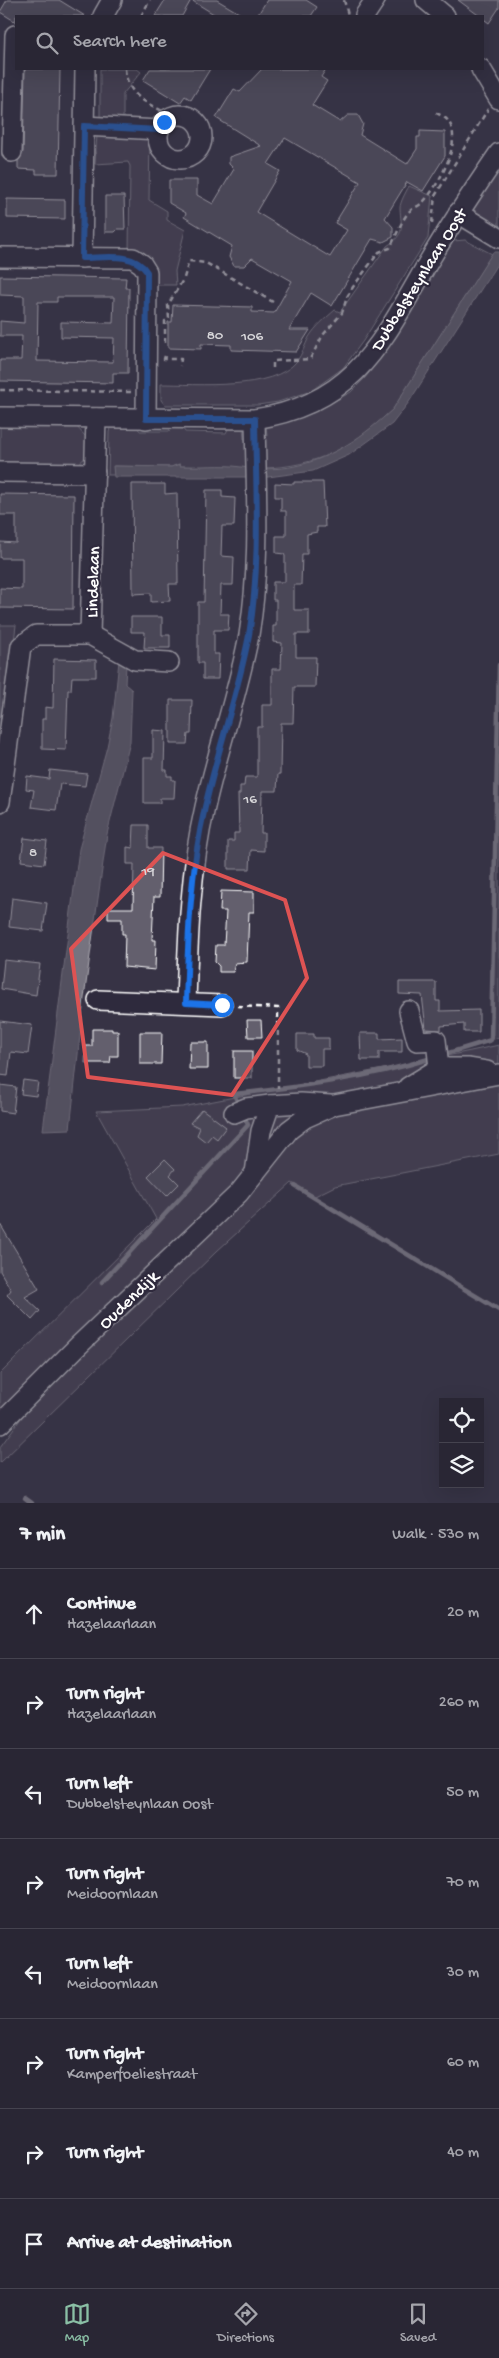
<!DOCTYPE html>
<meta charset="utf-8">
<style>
body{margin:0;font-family:"Gochi Hand",sans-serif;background:#353240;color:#f1f3f6}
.controls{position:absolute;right:15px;bottom:15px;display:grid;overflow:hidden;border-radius:0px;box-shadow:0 5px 20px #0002}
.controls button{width:45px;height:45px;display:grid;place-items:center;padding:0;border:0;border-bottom:1px solid #45434f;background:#292634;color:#f1f3f6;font:25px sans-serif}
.stop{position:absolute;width:15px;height:15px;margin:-11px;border:4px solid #1a73e8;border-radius:50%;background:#fff}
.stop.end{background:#1a73e8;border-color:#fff;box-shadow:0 1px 5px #0008}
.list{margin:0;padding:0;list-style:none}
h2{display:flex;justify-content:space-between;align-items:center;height:65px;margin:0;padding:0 20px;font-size:21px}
h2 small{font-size:16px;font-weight:400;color:#a5a5ac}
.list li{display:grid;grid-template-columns:32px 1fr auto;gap:15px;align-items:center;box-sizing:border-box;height:90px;padding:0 20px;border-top:1px solid #45434f}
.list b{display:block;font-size:19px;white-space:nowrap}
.list p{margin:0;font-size:16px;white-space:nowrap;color:#a5a5ac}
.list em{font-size:16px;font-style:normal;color:#a5a5ac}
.icon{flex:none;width:28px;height:28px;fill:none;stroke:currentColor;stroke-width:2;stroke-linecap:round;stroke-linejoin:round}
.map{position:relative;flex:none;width:499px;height:1503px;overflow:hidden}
.search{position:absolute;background:#292634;box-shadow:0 5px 20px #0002;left:15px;right:15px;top:15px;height:55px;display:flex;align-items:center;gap:12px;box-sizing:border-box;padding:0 18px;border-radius:0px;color:#a5a5ac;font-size:19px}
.sheet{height:785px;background:#292634}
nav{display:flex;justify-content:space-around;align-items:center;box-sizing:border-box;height:70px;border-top:1px solid #45434f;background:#292634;font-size:14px;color:#a5a5ac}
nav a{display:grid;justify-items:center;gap:2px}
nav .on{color:#8abfa5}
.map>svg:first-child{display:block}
.green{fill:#514c5c;stroke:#a8a6ae}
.water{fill:#76737f;stroke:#adabb2}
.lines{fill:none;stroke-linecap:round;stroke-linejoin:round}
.stream{stroke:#adabb2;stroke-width:4.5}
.building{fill:#635f6d;stroke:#fff;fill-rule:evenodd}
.minor-casing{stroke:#fff;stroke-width:22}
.path{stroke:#fff;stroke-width:2.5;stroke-dasharray:5 4;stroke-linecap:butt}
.minor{stroke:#2f2a3d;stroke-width:19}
.route{stroke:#1a73e8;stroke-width:6}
.marked{fill:none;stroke:#de5353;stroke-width:4;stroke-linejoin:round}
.labels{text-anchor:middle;stroke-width:4.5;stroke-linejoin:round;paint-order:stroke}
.number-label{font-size:15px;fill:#d8d7da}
.street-label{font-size:18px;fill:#fff;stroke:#2f2a3d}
</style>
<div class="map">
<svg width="499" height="1503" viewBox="0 0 499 1503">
<rect width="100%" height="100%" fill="#373345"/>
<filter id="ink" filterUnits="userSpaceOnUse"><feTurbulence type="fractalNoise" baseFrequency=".02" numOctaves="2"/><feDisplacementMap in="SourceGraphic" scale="10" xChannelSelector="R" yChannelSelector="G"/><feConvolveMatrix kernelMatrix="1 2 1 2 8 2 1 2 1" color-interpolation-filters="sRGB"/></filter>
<g filter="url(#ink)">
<g class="green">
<polygon points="100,69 137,69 141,72 123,94 123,120 100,119"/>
<polygon points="97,134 150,136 149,200 167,211 167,220 185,230 175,271 176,285 154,285 149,257 145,253 129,253 130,166 128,162 95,164"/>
<polygon points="499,170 499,229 475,214 473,208"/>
<path d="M409,186L432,196L428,238L363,341L343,368L311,391L278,402L258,405H165L161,400V384C196,384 273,391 297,361C302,354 305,345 309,337C316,326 326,318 335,310L340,312L387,246C406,233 401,228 400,208C400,202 406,192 409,186Z"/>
<path d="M465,240L492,254L393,409C355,446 317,467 263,468L261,437L267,436L266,425L313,413L351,392L365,378L385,352L453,241Z"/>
<polygon points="0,425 76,426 86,437 87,456 77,465 0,464"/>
<polygon points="111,425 136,426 140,431 169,431 172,427 181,426 185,432 226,433 229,427 243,427 244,439 249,438 249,468 180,466 179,464 171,467 114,466 114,475 108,475 109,432"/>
<polygon points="0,625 16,625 1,750 0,750"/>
<polygon points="499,695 499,1037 491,1040"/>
<polygon points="499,1045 499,1074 322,1105 240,1181 0,1415 0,1374 156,1219 96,1111 182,1107 404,1065"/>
<polygon points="499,1079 499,1154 335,1186 315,1196 292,1183 217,1251 0,1463 0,1447 41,1391 289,1140 309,1126 336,1114"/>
</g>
<g class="water">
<path d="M493,252H499V261L409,402L392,424L349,455L313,471L268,477H114L113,466L171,467L180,464V466C199,467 223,464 241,467C257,469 279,470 295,466C333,458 365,435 393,409Z"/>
<polygon points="119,661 126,665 125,684 132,690 130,742 107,834 84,998 70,1129 43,1130 79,849 107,747 113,718"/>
</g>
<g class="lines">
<g class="stream">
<polyline points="442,1055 491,1040 499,665"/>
<path d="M239,1106L234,1094C301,1087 367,1078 432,1058"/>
<polyline points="295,1186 499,1310"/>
<polyline points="102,1282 248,1125 244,1115"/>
<polyline points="25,1498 32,1503"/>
</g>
</g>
<g class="building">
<polygon points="7,0 59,0 85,16 16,16 16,22 0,12"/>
<polygon points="165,0 217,0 244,16 217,16 191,0 182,16 155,16"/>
<polygon points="267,0 306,0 317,7 311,16 257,16"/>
<polygon points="458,0 499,0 499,8 489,23"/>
<polygon points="25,69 60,69 58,174 36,174 36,170 18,169 18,161 23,152"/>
<polygon points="150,69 210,69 191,100 185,96 180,103 143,80"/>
<path d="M262,69H326L321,77L327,81L312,105L340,122L348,115H358L363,124L360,135L407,164L417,149V137H420V131L445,132V156L423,191L407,182L385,218L393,227V237L383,242L372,239L332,306L311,293L289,330H310L296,352L231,350V345L201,344V349L168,348V322H172L173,305L252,307V312L274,313L292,281L252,258L244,266H234L229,257L232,246L184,217L186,213L169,203V180H197V195L213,204L234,169L229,164V157L261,146L216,118L234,89L240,92ZM285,138L360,182L335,223L347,230L330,257L256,212L280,171L268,164Z"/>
<polygon points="105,196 124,196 125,229 118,229 115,232 105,232"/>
<polygon points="7,199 65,200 65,219 7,218"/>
<path d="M0,276L126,278L125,288H129L128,373H113V383L0,381V360H21L22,336H0V321L24,323V296L0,295ZM57,297H114L113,323L61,322V337L114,338L113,362L37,361L38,302H57Z"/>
<polygon points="294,482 323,482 325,527 317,527 317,532 307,534 307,554 302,554 301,585 294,585 294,610 309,610 309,634 296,634 296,657 316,657 315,687 294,687 293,723 281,723 280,774 278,774 277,791 262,791 261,833 264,833 264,851 251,850 250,869 228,869 228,841 234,841 234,833 239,833 238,794 240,794 240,786 244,786 245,777 257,777 257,727 262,727 262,705 272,705 272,669 281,669 282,643 273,642 273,626 276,626 276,600 273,600 273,582 285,582 285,556 284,554 276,553 276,536 286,536 286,511 281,511 281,497 275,497 275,483 294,484"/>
<polygon points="132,484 165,484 165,494 177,493 178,584 169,584 170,601 151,602 151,593 133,594"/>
<polygon points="206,490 222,490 222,497 235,498 234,526 222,526 221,556 234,557 233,585 221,585 220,614 229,614 228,630 214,630 214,654 219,654 218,679 203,679 203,663 198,663 198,602 204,602"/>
<polygon points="0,494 74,495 73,609 0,608 0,588 22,589 22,558 0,558 0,542 16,543 16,515 0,515"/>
<polygon points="131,617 162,617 162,635 170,635 170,648 144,648 145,632 131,632"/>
<polygon points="54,659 96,660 96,677 72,677 71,690 68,690 66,750 42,749 42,719 45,719 45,707 53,708"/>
<polygon points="170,700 192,700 191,734 188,734 187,744 170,744"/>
<polygon points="153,730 165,731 164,770 167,770 167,776 172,776 172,780 175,780 174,798 160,798 160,803 144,803 144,758 153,758"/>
<polygon points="50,770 87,774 85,786 60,784 56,810 31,807 34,790 26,789 27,776 49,779"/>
<polygon points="134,825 148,825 148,848 161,848 160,897 154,897 152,940 156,940 155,970 124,967 125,934 122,934 122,919 108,919 108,908 133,908 134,864 127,864 127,847 133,848"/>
<polygon points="24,838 47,841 44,864 21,861"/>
<polygon points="221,891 254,892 254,912 249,912 247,962 235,963 233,972 219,972 219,966 215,962 216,945 224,945 226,911 220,911"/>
<polygon points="12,898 47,903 43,931 9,927"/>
<polygon points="4,960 40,964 36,995 1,989"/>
<polygon points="399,982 436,982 436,1001 440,1001 440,1011 479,1010 479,1032 464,1032 464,1024 441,1026 441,1030 426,1029 422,995 399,994"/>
<polygon points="247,1020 261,1020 262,1037 248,1037"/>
<polygon points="0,1021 32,1025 28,1054 11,1052 8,1076 0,1075"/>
<polygon points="92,1029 112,1029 112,1031 118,1031 118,1056 111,1056 110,1063 85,1063 86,1046 92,1046"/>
<polygon points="140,1032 162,1032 161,1064 140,1064"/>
<polygon points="360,1033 379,1033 379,1039 402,1038 402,1052 379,1052 379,1060 361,1060"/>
<polygon points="297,1034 314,1034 314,1038 329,1038 329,1049 322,1049 322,1066 306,1066 306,1054 297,1050"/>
<polygon points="190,1042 208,1042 208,1069 189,1069"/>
<rect x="234" y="1051" width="18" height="27"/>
<polygon points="23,1080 38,1082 36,1096 21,1094"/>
<polygon points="0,1085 16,1087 13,1113 0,1111"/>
<polygon points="202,1109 226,1127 217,1139 212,1135 206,1142 197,1135 200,1128 190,1123"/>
<polygon points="165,1159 175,1169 170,1175 179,1184 167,1196 148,1176"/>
<polygon points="0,1224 39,1289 25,1297 40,1311 32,1320 7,1295 11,1290 0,1271"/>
</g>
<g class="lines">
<defs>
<g id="minor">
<polyline points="426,0 445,16"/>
<polyline points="365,15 375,0"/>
<polyline points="103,16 112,0"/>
<polyline points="481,69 499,99"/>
<circle cx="180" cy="137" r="22"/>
<polyline points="84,126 159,130"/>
<polyline points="12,152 15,35 16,35"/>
<polyline points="458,213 499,238"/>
<polyline points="0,257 133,258 142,264 147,272 146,419"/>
<polyline points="82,258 85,69"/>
<path d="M0,417L255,419C356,404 383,340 429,261C451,224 475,188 499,153"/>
<polyline points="0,472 95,473"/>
<polyline points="90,635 135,660 169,662"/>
<polyline points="0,802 21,646 36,635 90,635 96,418"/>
<polyline points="98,1000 222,1005"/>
<path d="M186,1003C188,938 190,871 205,807C218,749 238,693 249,635C261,563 256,491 255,419"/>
<polyline points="409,1011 417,1041 436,1040 439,1068"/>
<polyline points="408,1087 439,1068 469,1068 487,1071"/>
<polyline points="234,1113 246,1108 270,1105"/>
<polyline points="255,1173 261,1131 270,1105 301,1103 330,1105"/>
<polyline points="0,1424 77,1347 239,1193 289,1130 305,1118 334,1105 499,1074"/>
</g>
</defs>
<use href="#minor" class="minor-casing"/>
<g class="path">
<polyline points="344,0 348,15"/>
<polyline points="141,16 150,0"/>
<path d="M125,69C128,98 148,103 172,116"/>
<polyline points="432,223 435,196 488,109"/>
<polyline points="165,343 165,321 169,319 168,305 184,278 189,261 206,263 273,302"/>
<polyline points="165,356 164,359 181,359 180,366"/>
<path d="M273,368V361L310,359L323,335L342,313L347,297L353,287L379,252L390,248C396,237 400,223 408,213C411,208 419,207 423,202C438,187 464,140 448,121C446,117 439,115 435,112"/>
<polyline points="0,390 131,392"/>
<polyline points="238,1006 278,1008 278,1088"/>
</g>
<use href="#minor" class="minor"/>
</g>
</g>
<g class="lines" filter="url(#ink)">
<path class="route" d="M164,122L159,130L84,126L82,258C104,258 134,251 147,272L146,419H255C256,491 261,563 249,635C238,693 218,749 205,807C190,871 188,938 186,1003L222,1005"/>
</g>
<path d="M0 0H499V1503H0ZM163,853L285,900L307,978L232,1095L88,1077L71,949Z" fill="#373345" fill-opacity=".55" fill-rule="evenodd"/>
<path class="marked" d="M163,853L285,900L307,978L232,1095L88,1077L71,949Z"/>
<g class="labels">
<g class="number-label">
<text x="215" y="339">80</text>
<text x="252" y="340">106</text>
<text x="250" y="803">16</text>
<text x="33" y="856">8</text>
<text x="148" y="875">19</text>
</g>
<g class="street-label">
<text transform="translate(418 279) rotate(-58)" y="6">Dubbelsteynlaan Oost</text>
<text transform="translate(92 582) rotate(-88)" y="6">Lindelaan</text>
<text transform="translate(128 1299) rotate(-44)" y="6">Oudendijk</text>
</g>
</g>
</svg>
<div class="controls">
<button><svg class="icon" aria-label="locate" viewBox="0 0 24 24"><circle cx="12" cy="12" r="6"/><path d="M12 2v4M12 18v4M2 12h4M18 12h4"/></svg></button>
<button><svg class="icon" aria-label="layers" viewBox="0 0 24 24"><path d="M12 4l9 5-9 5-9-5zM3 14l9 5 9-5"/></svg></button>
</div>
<div class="stop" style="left:222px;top:1005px"></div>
<div class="stop end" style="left:164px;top:122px"></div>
<div class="search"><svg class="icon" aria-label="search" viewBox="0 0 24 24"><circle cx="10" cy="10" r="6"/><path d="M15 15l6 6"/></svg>Search here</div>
</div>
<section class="sheet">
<h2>7 min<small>Walk · 530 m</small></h2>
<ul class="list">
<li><svg class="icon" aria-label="ahead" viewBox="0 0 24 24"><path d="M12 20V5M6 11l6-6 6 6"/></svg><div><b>Continue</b><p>Hazelaarlaan</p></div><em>20 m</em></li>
<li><svg class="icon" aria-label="right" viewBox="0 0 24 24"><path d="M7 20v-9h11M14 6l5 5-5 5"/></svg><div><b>Turn right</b><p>Hazelaarlaan</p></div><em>260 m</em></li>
<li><svg class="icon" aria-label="left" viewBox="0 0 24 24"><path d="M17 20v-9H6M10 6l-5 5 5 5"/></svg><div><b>Turn left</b><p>Dubbelsteynlaan Oost</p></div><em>50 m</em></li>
<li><svg class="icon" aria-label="right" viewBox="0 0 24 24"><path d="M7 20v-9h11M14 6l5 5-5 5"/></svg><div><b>Turn right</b><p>Meidoornlaan</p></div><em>70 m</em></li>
<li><svg class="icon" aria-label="left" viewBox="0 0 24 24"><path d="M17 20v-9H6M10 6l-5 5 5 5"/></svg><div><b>Turn left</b><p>Meidoornlaan</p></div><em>30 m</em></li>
<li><svg class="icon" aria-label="right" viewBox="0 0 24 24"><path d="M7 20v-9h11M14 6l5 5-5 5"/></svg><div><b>Turn right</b><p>Kamperfoeliestraat</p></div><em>60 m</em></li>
<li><svg class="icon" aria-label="right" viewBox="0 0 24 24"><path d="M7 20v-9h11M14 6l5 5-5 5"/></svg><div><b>Turn right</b></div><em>40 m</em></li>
<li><svg class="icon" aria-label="arrive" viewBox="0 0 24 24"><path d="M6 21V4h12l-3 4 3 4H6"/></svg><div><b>Arrive at destination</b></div></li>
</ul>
</section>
<nav>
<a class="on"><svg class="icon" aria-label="map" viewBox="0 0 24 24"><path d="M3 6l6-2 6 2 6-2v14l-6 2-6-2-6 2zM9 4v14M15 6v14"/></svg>Map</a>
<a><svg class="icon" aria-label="directions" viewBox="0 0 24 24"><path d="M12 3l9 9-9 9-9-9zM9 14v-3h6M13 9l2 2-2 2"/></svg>Directions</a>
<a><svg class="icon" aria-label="saved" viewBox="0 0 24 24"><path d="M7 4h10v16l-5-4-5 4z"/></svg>Saved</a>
</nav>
